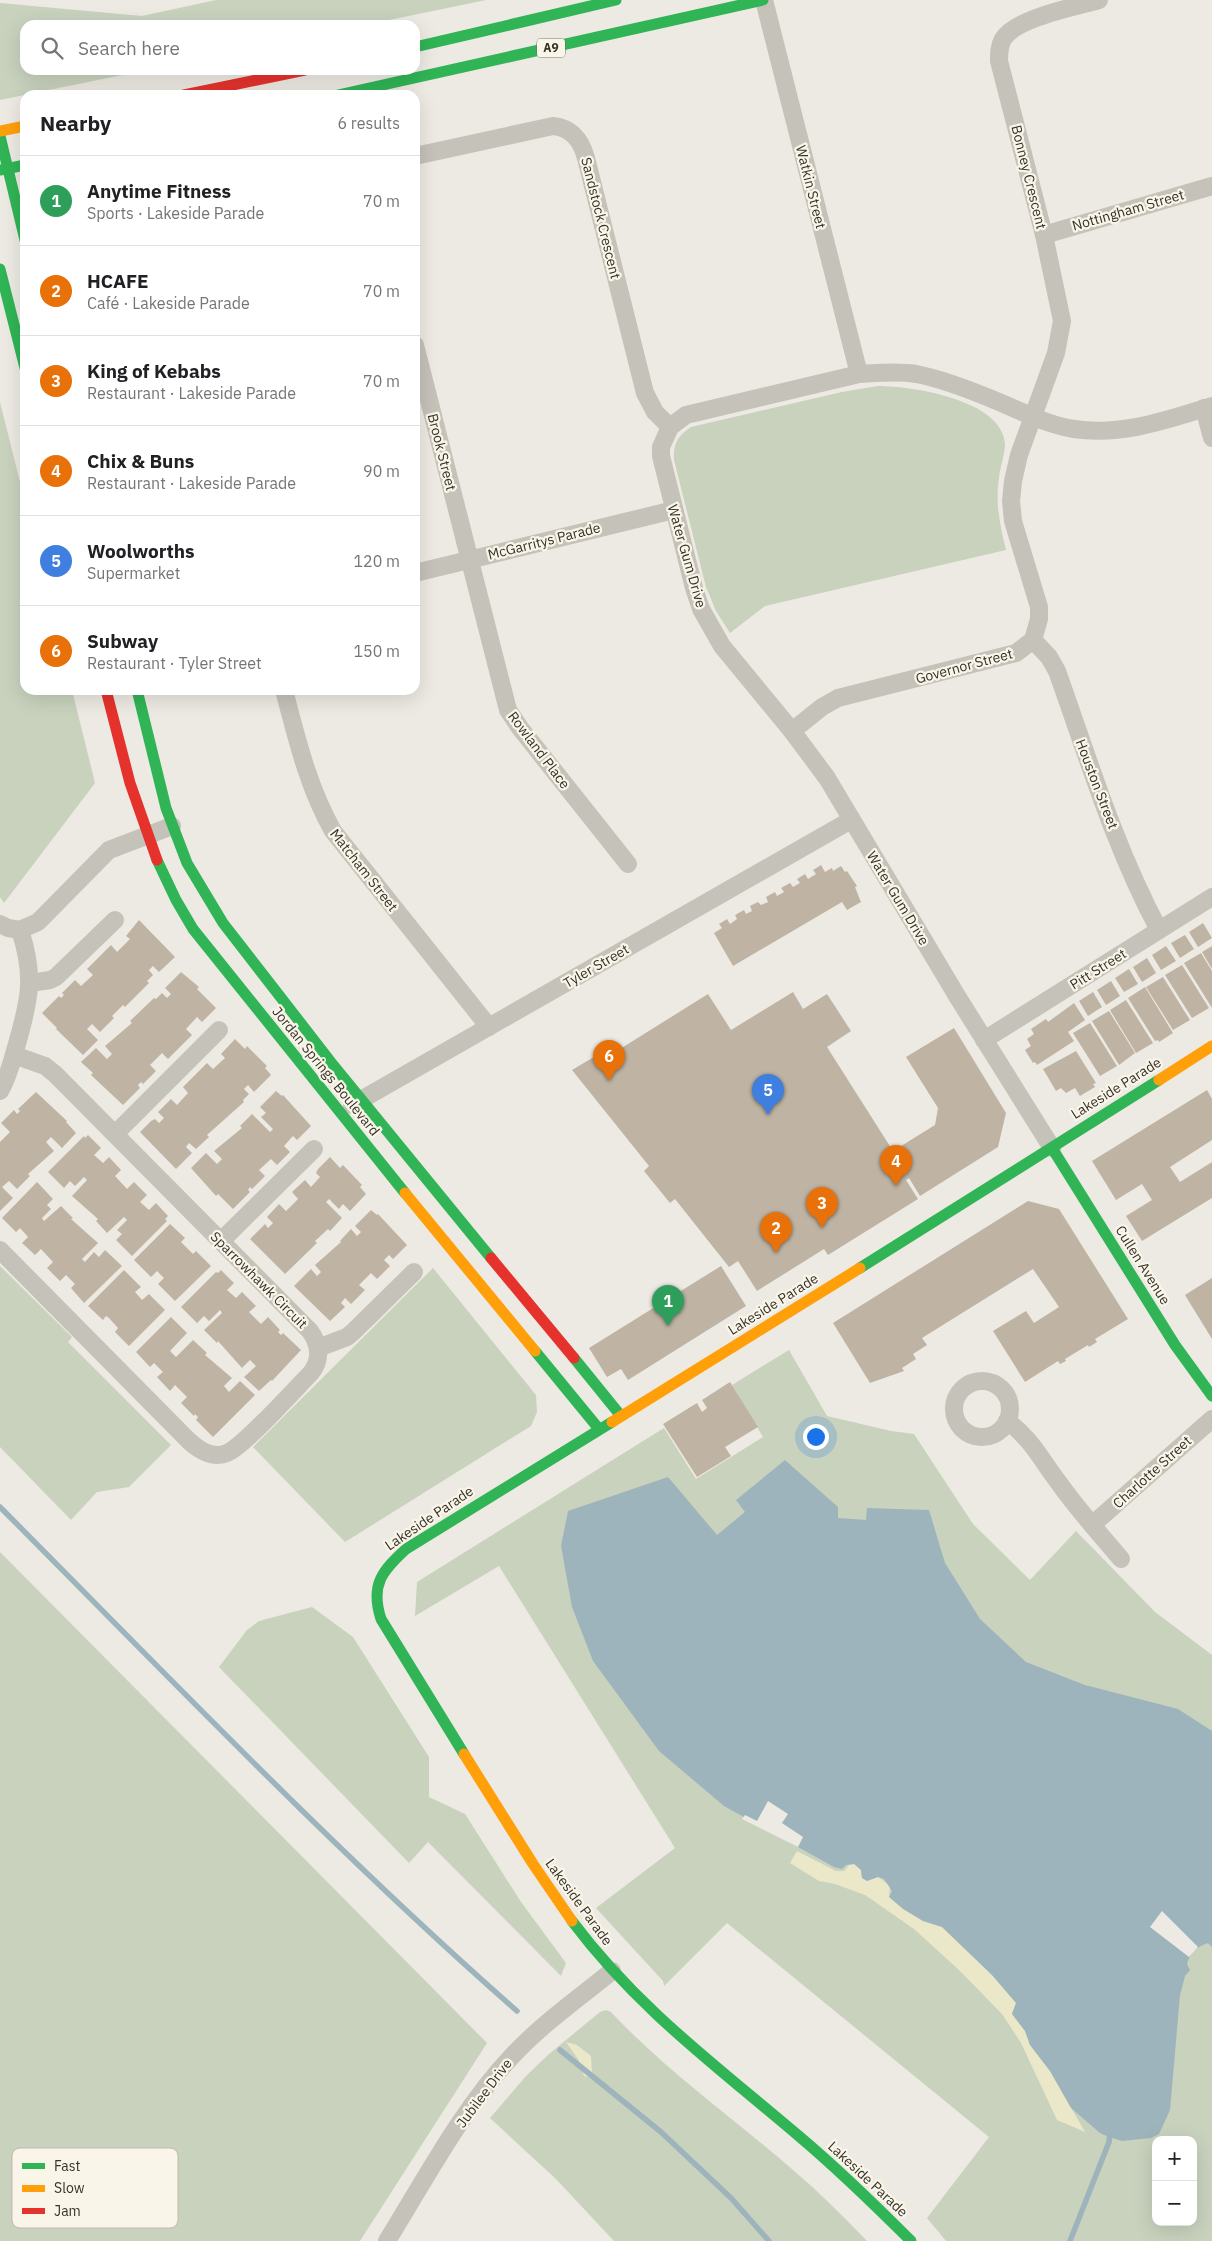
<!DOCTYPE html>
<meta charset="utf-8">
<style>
body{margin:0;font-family:"IBM Plex Sans",sans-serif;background:#f6f6f6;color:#202124}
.controls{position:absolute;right:15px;bottom:15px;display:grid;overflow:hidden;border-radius:10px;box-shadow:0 5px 20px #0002}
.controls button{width:45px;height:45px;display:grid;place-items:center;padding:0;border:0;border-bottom:1px solid #e0e0e0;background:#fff;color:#202124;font:25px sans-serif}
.you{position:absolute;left:815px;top:1436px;width:18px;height:18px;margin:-12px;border:4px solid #fff;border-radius:50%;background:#1a73e8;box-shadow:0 0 0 8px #1a73e833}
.badge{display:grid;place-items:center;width:32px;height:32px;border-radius:50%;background:#76726a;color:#fff;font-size:16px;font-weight:700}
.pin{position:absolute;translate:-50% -41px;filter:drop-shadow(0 1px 2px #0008)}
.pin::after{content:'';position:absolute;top:26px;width:18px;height:15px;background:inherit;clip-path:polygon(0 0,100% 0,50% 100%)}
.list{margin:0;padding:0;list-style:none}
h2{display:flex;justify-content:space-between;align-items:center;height:65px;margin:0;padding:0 20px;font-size:21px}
h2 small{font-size:16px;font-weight:400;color:#757577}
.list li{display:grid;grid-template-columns:32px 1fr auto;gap:15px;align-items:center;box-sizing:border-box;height:90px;padding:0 20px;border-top:1px solid #e0e0e0}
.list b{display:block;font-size:19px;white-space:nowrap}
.list p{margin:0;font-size:16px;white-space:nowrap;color:#757577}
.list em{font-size:16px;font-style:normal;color:#757577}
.icon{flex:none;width:28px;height:28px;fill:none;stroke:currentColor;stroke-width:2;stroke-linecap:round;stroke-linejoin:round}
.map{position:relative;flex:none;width:1212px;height:2241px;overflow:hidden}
.search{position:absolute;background:#fff;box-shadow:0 5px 20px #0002;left:20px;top:20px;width:400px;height:55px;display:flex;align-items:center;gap:12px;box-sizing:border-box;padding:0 18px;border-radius:15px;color:#757577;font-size:19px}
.panel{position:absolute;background:#fff;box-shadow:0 5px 20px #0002;left:20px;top:90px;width:400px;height:605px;border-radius:15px}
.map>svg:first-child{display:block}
.green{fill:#c8d2bd;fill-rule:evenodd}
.sand{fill:#ebe8c9}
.water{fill:#9eb4bc}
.pier{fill:#eceae2}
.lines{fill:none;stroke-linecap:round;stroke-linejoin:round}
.stream{stroke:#9eb4bc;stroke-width:5.5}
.building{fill:#bfb4a4}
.street{stroke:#c5c2ba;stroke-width:18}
.fast{stroke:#30b455;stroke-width:11}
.slow{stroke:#ff9f0a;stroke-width:11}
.jam{stroke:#e5322d;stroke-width:11}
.labels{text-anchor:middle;stroke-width:4.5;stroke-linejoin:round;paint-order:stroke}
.shield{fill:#f9f6e9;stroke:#706c63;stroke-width:1}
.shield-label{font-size:12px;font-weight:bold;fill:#363129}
.street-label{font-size:14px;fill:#363129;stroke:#f9f6e9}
.key{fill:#f9f6e9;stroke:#bebbaf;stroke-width:1}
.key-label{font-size:14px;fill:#363129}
</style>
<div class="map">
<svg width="1212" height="2241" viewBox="0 0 1212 2241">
<rect width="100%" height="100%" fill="#eceae2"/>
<g class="green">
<polygon points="216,0 486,0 365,25 25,25 25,70 147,70 0,100 0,3 142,16"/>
<path d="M878,386C912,386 1003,400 1005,444C1005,454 1000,467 999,478C995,503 1000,525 1006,550L765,606L730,633L716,611L706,587L674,460C673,443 678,436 691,427L842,392Z"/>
<polygon points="0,402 25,502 25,690 72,690 95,783 4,903 0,897"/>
<polygon points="0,1266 72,1337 68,1342 171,1445 129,1487 97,1492 71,1520 0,1447"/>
<polygon points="433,1268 536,1395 537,1412 531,1426 345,1542 253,1447"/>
<path d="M789,1350L827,1416L891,1431L914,1434L973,1524L1030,1580L1076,1531L1155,1612L1212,1655V2241H946L927,2218L989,2137L727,1923L664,1986L663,1981L596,1908L675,1848L499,1566L415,1616L417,1582L664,1428L696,1479L763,1437L732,1385ZM1156,2140H1193V2222H1156Z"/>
<polygon points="0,1552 487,2043 360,2241 0,2241"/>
<polygon points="312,1607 353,1637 429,1757 429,1797 465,1814 521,1902 566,1963 561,1976 428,1842 409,1863 219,1667 247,1630 259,1621"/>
<path d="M606,2010L611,2012C666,2071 732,2117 793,2170C819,2192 843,2216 867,2241H614L556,2179L490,2118L526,2076L549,2054L600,2012Z"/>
</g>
<g class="sand">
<polygon points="797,1851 836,1871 844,1871 849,1865 854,1864 861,1870 862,1878 867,1881 878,1877 890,1886 889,1897 923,1921 942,1927 992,1975 1016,2003 1012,2014 1025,2031 1030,2045 1050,2071 1085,2132 1057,2120 1021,2043 1002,2014 959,1970 914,1929 865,1895 835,1884 819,1881 790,1863"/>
<polygon points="566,2042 577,2045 591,2056 592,2074 588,2077 584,2076 578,2059"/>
</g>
<path class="water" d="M785,1460L838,1507V1518L866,1520L867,1508L929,1510L945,1563L980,1619L1026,1662L1085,1685L1178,1709L1212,1731V1947L1208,1943C1197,1947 1190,1952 1187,1964L1190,1970L1185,1976L1180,1995L1170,2110L1159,2134L1151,2138L1122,2141L1109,2137L1100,2133L1071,2108L1050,2071L1030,2045L1025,2031L1012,2014L1016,2003L992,1975L942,1927L923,1921L903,1909L889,1897L892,1891L884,1879L878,1877L867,1881L862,1878L861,1870L854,1864L846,1865L842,1869L834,1867L724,1806L659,1751L593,1661L572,1607L561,1546L568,1511L668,1477L717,1535L745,1512L736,1500Z"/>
<g class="pier">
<polygon points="768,1801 788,1814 782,1823 803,1837 798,1847 742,1819 745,1815 757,1821"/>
<polygon points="1162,1911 1198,1947 1189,1957 1150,1927"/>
</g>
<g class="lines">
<g class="stream">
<path d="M0,1507C170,1678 336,1852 517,2011"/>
<polyline points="560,2050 661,2132 731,2198 769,2241"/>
<polyline points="1070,2241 1109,2142 1110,2131"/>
</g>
</g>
<g class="building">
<polygon points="821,865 825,872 832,868 833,871 841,866 845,872 847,871 857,886 855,887 861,902 847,910 842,902 733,966 714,933 722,928 719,924 727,919 730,924 737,919 735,915 744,910 746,914 752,911 750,906 758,902 761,905 768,902 766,897 775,892 777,896 784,892 781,888 790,883 793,887 800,883 797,879 805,874 808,879 816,874 813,870"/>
<polygon points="139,920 175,957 159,972 153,966 149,970 153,975 147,981 149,983 125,1007 123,1005 112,1016 114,1018 100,1032 92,1024 87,1029 98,1040 83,1055 56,1029 57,1028 42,1013 59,996 61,998 64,995 62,993 75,980 81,986 93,975 87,969 111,945 117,952 130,939 126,936"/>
<polygon points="1203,923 1212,938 1198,947 1189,932"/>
<polygon points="1185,935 1194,949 1180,958 1171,943"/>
<polygon points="1166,946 1176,961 1161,970 1152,955"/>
<polygon points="1212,946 1212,969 1202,952"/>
<polygon points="1201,953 1212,971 1212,1008 1184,963"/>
<polygon points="1147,958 1156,973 1142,982 1133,967"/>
<polygon points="1182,965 1209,1008 1192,1018 1165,975"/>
<polygon points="1129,969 1138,984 1124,992 1115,978"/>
<polygon points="181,972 199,987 197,989 216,1008 202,1022 197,1017 186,1029 192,1035 168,1059 162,1053 150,1065 156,1071 143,1084 141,1082 138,1085 140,1088 123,1105 91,1075 93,1073 81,1062 96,1048 107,1059 112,1054 105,1046 132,1023 130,1021 154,998 156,999 162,993 167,998 171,994 165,988"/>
<polygon points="1163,977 1190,1020 1173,1030 1146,987"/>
<polygon points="1111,981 1120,996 1106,1005 1097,990"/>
<polygon points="1145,987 1173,1033 1159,1042 1158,1040 1155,1041 1128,998"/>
<polygon points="793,992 803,1009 827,994 851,1031 827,1047 893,1151 935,1125 938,1108 906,1057 954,1028 1006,1113 998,1147 920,1196 909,1178 906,1180 918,1199 828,1255 824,1249 757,1291 738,1261 729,1267 675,1199 670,1203 644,1171 649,1166 572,1070 609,1048 612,1054 708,994 731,1030"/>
<polygon points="1093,992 1102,1007 1088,1016 1079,1001"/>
<polygon points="1126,1000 1153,1043 1136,1053 1110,1010"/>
<polygon points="1074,1003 1085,1020 1068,1032 1074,1041 1037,1065 1035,1062 1033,1063 1025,1050 1031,1046 1027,1039 1034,1034 1031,1029 1046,1019 1048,1022"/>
<polygon points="1109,1011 1135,1053 1119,1065 1092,1021"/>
<polygon points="1090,1023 1117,1066 1100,1076 1073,1033"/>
<polygon points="235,1039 245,1049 247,1046 267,1066 265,1068 271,1075 254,1092 248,1085 244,1089 249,1094 243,1100 244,1102 207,1135 209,1137 196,1149 189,1143 186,1147 192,1153 176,1169 140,1132 151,1121 155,1119 159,1123 164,1118 158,1112 171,1099 177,1105 188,1093 183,1087 207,1063 213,1069 225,1058 221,1054"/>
<polygon points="1076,1051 1096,1083 1093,1084 1095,1087 1080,1096 1075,1088 1066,1093 1061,1088 1056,1091 1043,1069"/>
<polygon points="1207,1090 1212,1099 1212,1140 1170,1167 1180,1182 1212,1162 1212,1198 1142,1241 1126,1216 1152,1200 1142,1184 1116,1200 1092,1161"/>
<polygon points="276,1091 282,1096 283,1095 311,1126 297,1140 293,1136 284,1146 290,1152 277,1165 271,1159 259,1170 265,1176 252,1189 250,1187 248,1190 250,1192 233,1209 218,1194 216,1196 191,1168 206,1153 217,1164 222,1159 214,1151 242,1128 240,1126 252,1114 270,1132 273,1129 261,1117 266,1113 260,1107"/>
<polygon points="36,1092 67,1121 66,1122 76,1133 62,1148 51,1137 46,1142 54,1151 28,1174 30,1176 17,1189 9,1181 2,1187 13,1198 0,1211 0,1142 10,1132 1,1123 14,1110 17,1114 20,1111 18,1109"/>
<polygon points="88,1135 101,1148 94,1155 103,1163 109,1157 121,1170 115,1176 127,1189 134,1182 147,1195 140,1202 149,1210 156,1203 168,1216 165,1219 167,1221 132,1256 116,1240 122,1234 117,1230 127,1220 124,1217 107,1233 96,1221 98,1219 72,1196 87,1180 84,1177 75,1186 70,1181 64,1188 48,1172 84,1136 85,1138"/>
<polygon points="330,1157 340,1168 343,1165 362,1185 360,1187 366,1194 350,1211 343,1204 339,1209 329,1199 326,1202 342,1218 330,1231 328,1229 315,1241 317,1243 285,1274 250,1239 265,1224 268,1228 273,1223 267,1217 279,1204 286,1211 298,1199 292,1192 305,1180 311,1187 320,1177 316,1173 318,1169"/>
<polygon points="37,1182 53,1199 47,1205 51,1209 42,1218 44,1221 61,1206 73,1218 71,1219 98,1243 82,1259 85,1262 94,1252 99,1257 105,1250 122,1266 84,1303 71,1288 75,1284 66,1275 60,1281 47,1268 53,1262 41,1249 35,1255 22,1243 28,1237 20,1228 16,1232 2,1218"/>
<polygon points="1028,1201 1059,1209 1128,1319 1095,1339 1097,1342 1089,1347 1088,1345 1065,1359 1066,1361 1060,1364 1058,1361 1025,1382 993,1331 1026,1311 1034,1323 1059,1307 1033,1269 922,1338 927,1345 913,1354 916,1359 902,1368 904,1371 870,1383 833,1323"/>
<polygon points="371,1210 377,1215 378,1214 407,1245 393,1259 389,1255 384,1260 390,1266 377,1279 371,1273 359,1285 365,1290 351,1304 345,1298 341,1303 345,1307 330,1321 294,1286 311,1269 317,1276 321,1272 315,1265 341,1242 340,1241 351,1229 357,1236 361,1232 355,1226"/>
<polygon points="170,1224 185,1238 181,1242 193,1254 196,1251 211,1266 175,1301 158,1284 164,1278 157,1271 151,1277 134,1260"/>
<polygon points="721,1266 746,1306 628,1380 621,1369 607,1377 589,1348"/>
<polygon points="124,1270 141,1287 135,1292 142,1300 149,1294 165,1310 129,1346 115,1332 118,1328 109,1318 106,1316 103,1320 88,1306"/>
<polygon points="221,1270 234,1283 227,1290 236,1298 242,1292 256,1306 249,1312 261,1324 268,1317 280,1330 278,1332 281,1335 283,1333 301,1350 272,1381 271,1380 259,1391 244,1377 256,1366 250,1360 242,1368 218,1341 217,1343 204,1330 222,1313 220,1310 209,1321 204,1316 197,1323 181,1307 216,1272 218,1273"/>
<polygon points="1212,1278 1212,1339 1185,1295"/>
<polygon points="171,1317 187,1333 170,1351 176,1357 193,1340 207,1353 205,1355 232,1378 224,1386 229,1392 240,1381 255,1395 213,1437 196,1420 198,1417 195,1414 194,1416 181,1403 187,1397 175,1385 170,1391 157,1377 163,1372 154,1363 150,1367 136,1352"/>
<polygon points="730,1382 758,1427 725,1447 731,1456 697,1477 663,1424 697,1403 702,1412 707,1408 702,1400"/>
</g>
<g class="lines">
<g class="street">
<polyline points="764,0 859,374"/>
<path d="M415,156L553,126C572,128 581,140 586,158L645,393L655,412L670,427"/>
<polyline points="1044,235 1212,186"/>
<polyline points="415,345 508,710 520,728 628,864"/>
<polyline points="1204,408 1212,438"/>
<polyline points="415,573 674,510"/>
<path d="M1033,640L1049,657L1057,671C1088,758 1115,848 1159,930"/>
<path d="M284,690C297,739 308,787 333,831L489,1027"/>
<path d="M792,731L822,707L838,698L1016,653L1033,640L1039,619V607L1013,521L1011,501L1013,481L1019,455L1056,353L1062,321L1044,235L999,61C999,53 999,46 1003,39C1016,18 1075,7 1099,0"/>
<polyline points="0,924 8,928 20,930 38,922 109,850 172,826"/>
<polyline points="30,983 50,980 56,977 115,920"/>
<polyline points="984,1040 1212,897"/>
<path d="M0,1091C9,1076 12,1060 17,1044C30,998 35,976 20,930"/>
<polyline points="352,1105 851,820"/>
<polyline points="115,1134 219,1030"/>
<path d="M1052,1148L957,996L827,778L792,731L722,646L701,609L694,588L661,456V447L670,427L686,415L859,374C877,373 897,371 916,374C943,379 973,391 999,402C1023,412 1048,425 1074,429C1123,436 1166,420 1212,406"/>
<polyline points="221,1241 314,1149"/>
<path d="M0,1250L189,1441C199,1450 212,1459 227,1453C243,1447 294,1390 310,1374C322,1360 320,1345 310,1331L55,1074L45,1066L14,1055"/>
<polyline points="318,1348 347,1337 353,1332 414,1272"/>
<circle cx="982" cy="1409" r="28"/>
<path d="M1007,1421C1031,1438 1042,1461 1059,1483C1078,1510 1100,1534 1121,1559"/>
<polyline points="1092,1525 1212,1419"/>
<path d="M387,2241C426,2178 462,2109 513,2055C542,2024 579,1998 612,1971"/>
</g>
<g class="fast">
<polyline points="415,47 616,0"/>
<polyline points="338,95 763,0"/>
<polyline points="0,136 25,240"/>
<polyline points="0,170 25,165"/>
<polyline points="0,269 25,368"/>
<polyline points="137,690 166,808 187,863 223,923 334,1066 491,1258"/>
<polyline points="157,860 176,900 193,929 405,1193"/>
<polyline points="1052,1148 1175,1345 1212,1396"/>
<polyline points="860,1268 1159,1080"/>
<polyline points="535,1351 599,1429"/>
<polyline points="574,1358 621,1416"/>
<path d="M464,1754L381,1619C370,1585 382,1571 406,1549L612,1422"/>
<path d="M572,1921C638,2009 718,2067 800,2137C839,2170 875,2205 911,2241"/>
</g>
<g class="slow">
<polyline points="0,131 25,126"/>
<polyline points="1159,1080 1212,1046"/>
<polyline points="405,1193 535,1351"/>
<polyline points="612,1422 860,1268"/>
<polyline points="464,1754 533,1864 572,1921"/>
</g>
<g class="jam">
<polyline points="184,95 305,70"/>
<polyline points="106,690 130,783 157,860"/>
<polyline points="491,1258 574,1358"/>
</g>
</g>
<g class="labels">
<rect class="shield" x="537" y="38.5" width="28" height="19" rx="4"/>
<g class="shield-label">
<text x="551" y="52">A9</text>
</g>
<g class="street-label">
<text transform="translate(1029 177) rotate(76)" y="5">Bonney Crescent</text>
<text transform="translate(811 187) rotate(76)" y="5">Watkin Street</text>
<text transform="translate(1128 210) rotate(-16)" y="5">Nottingham Street</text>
<text transform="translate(601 218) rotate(76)" y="5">Sandstock Crescent</text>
<text transform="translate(442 452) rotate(76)" y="5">Brook Street</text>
<text transform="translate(544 541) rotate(-14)" y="5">McGarritys Parade</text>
<text transform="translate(687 556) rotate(74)" y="5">Water Gum Drive</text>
<text transform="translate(964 666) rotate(-15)" y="5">Governor Street</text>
<text transform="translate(539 750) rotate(53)" y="5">Rowland Place</text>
<text transform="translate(1097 784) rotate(69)" y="5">Houston Street</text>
<text transform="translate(364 870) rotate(52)" y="5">Matcham Street</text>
<text transform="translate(898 898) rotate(59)" y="5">Water Gum Drive</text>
<text transform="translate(596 966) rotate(-30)" y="5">Tyler Street</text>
<text transform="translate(1098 969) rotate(-32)" y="5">Pitt Street</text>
<text transform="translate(326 1071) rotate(51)" y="5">Jordan Springs Boulevard</text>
<text transform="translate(1116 1088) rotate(-32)" y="5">Lakeside Parade</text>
<text transform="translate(1143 1265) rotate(58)" y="5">Cullen Avenue</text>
<text transform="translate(259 1280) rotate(45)" y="5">Sparrowhawk Circuit</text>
<text transform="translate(773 1304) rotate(-32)" y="5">Lakeside Parade</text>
<text transform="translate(1152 1472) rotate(-42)" y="5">Charlotte Street</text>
<text transform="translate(429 1518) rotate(-34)" y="5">Lakeside Parade</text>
<text transform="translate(579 1902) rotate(54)" y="5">Lakeside Parade</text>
<text transform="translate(484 2093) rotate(-53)" y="5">Jubilee Drive</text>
<text transform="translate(868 2179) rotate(43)" y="5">Lakeside Parade</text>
</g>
</g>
<rect x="12" y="2148" width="166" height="80" rx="8" class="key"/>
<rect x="22" y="2163" width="23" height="6" fill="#30b455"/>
<rect x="22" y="2185" width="23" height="7" fill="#ff9f0a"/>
<rect x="22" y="2208" width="23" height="6" fill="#e5322d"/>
<g class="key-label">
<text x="54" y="2171">Fast</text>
<text x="54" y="2193">Slow</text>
<text x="54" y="2216">Jam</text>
</g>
</svg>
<div class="controls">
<button>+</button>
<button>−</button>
</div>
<div class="you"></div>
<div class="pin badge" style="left:668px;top:1326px;background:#2e9e5b">1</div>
<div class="pin badge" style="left:776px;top:1253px;background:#e8710a">2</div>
<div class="pin badge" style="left:822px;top:1228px;background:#e8710a">3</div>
<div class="pin badge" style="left:896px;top:1186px;background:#e8710a">4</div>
<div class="pin badge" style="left:768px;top:1115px;background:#3f7fe0">5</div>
<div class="pin badge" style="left:609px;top:1081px;background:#e8710a">6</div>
<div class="search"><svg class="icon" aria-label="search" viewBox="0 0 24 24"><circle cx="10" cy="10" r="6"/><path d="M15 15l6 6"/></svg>Search here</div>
<section class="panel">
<h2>Nearby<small>6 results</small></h2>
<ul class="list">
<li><span class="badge" style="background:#2e9e5b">1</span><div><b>Anytime Fitness</b><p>Sports · Lakeside Parade</p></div><em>70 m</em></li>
<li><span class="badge" style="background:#e8710a">2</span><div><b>HCAFE</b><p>Café · Lakeside Parade</p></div><em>70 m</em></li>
<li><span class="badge" style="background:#e8710a">3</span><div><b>King of Kebabs</b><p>Restaurant · Lakeside Parade</p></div><em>70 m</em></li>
<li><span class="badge" style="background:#e8710a">4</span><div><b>Chix &amp; Buns</b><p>Restaurant · Lakeside Parade</p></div><em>90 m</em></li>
<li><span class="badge" style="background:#3f7fe0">5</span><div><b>Woolworths</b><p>Supermarket</p></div><em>120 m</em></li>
<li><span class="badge" style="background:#e8710a">6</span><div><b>Subway</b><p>Restaurant · Tyler Street</p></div><em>150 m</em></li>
</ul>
</section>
</div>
